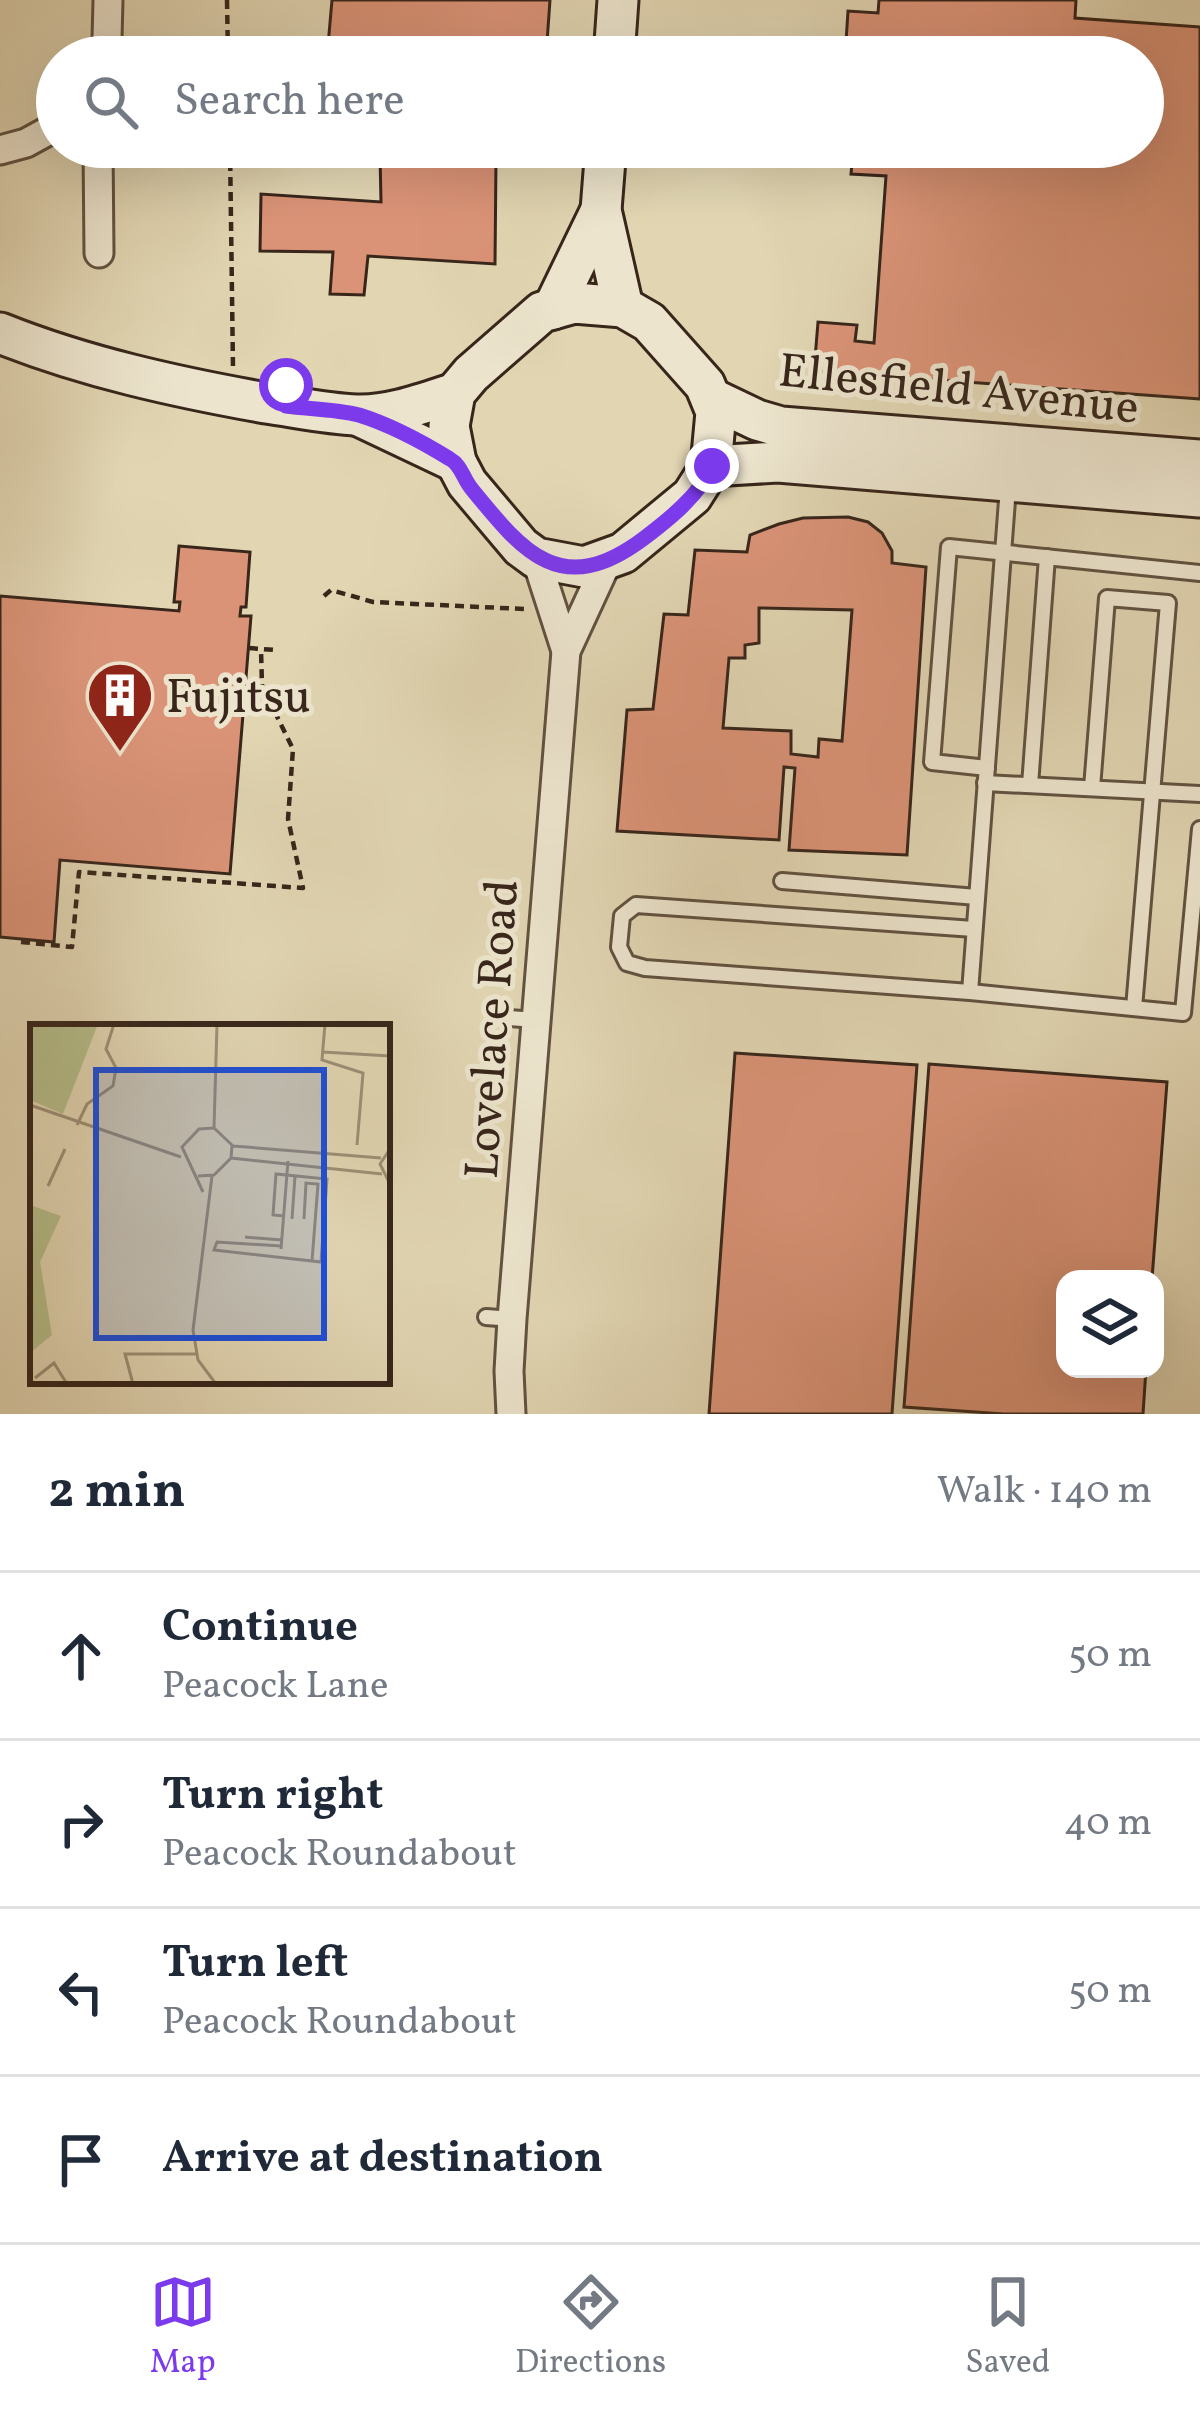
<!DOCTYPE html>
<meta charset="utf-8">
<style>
body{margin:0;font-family:Vollkorn,serif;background:#f2f2f3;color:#1f2937}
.controls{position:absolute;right:36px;bottom:36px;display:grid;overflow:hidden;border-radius:24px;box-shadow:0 12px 48px #0002}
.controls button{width:108px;height:108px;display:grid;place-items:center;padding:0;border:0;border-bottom:3px solid #e0e1e3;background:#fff;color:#1f2937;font:60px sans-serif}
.stop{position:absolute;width:36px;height:36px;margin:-27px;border:9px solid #7c3aed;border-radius:50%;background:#fff}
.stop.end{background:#7c3aed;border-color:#fff;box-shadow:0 3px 12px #0008}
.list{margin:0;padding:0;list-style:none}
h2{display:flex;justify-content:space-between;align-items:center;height:156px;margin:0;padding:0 48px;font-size:51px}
h2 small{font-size:39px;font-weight:400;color:#747a83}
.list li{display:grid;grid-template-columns:78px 1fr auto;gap:36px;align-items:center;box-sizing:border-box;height:168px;padding:0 48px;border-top:3px solid #e0e1e3}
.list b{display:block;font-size:45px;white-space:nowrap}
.list p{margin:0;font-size:39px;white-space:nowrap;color:#747a83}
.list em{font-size:39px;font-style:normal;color:#747a83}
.icon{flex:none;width:66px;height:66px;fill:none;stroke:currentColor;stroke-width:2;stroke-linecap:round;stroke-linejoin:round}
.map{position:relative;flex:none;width:1200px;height:1414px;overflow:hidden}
.search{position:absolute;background:#fff;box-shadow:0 12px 48px #0002;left:36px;right:36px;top:36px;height:132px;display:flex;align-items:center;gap:30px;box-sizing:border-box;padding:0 42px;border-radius:66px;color:#747a83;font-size:45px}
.sheet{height:828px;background:#fff}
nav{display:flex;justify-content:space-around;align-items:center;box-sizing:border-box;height:168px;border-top:3px solid #e0e1e3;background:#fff;font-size:33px;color:#747a83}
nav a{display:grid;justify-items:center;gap:6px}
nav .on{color:#7c3aed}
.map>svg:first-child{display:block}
.building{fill:#da9377;stroke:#38261b;stroke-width:3;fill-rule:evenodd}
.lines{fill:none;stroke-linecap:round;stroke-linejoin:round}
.lane-casing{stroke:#625241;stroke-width:20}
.street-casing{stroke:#625241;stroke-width:33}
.secondary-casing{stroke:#38261b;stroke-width:45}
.path{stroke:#38261b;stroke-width:4.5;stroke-dasharray:9 6;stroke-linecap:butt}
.lane{stroke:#ece4cd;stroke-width:14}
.street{stroke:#ece4cd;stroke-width:27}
.secondary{stroke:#ece4cd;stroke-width:39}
.route{stroke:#7c3aed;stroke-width:15}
.labels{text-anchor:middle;stroke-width:10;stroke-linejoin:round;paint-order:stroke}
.street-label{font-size:48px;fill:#38261b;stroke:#ece4cd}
.poi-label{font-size:48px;fill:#38261b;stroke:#ece4cd;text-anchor:start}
.inset-road{fill:none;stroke:#9d8f76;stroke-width:3}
.view{fill:#1d4ed8;fill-opacity:0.15;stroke:#1d4ed8;stroke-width:6}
.inset-edge{fill:none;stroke:#38261b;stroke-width:6}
</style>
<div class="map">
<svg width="1200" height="1414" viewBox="0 0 1200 1414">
<rect width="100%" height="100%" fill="#e1d5b2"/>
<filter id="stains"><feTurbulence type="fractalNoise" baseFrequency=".00167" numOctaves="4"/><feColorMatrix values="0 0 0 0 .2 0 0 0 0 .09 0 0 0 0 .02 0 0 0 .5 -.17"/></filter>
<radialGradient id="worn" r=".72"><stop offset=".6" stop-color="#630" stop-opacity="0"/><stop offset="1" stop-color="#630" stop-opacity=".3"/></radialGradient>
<g class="building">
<polygon points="332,0 550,0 546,57 327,57"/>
<polygon points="879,0 1076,0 1075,18 1200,27 1200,399 814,371 818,322 857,325 855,341 874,343 886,176 851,174 852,163 837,162 838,147 1143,147 1143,57 845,57 848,11 878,13"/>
<polygon points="319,147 538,147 537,164 496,160 495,264 368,256 364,295 330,294 333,252 260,251 261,194 381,202 380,155 319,154"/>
<path d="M848,517L868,522L882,533L892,551V563L926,567L907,855L789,850L795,768L784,767L779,840L617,831L627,710L653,709L664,614L688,615L695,550L747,552L750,535L779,524L803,518ZM759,608L852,610L842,741L819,739L818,757L791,754V731L723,728L729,658H745V645L759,643Z"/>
<polygon points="179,546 250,552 246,607 241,607 240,616 251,616 230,874 60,860 54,942 0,937 0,596 179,611 180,602 174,602"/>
<polygon points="735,1053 917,1065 892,1414 709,1414"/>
<polygon points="929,1064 1167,1082 1152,1279 1065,1279 1065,1369 1146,1369 1143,1414 1004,1414 904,1407"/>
</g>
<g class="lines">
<defs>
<g id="lane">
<polyline points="987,768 932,762 949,547 1200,573"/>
<polyline points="985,783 1200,794"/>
<polyline points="1030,785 1047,557"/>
<polyline points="1092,788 1107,598 1168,603 1134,1008"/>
<polyline points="782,881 977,897"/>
<polyline points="974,929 636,905 622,916 619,947 627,963 645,968 970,992 1183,1013 1200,829"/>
<polyline points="970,992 1008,487"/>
<polyline points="509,1018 536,1020"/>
<polyline points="486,1317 512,1319"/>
</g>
<g id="street">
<polyline points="101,57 107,39 108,0"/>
<polyline points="98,147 99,253"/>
<polyline points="0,150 26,143 57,126"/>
<polyline points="536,558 566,651"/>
<polyline points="511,1414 509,1371 512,1319 566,651 608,560"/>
</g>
<g id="secondary">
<polyline points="614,57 618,0"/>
<polyline points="606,147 601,210 623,307"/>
<polygon points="574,303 623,307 649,322 705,385 716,412 711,466 692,496 623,553 584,567 536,558 521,547 467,483 456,462 449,426 455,393 471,374 542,312"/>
<polyline points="553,309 601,210"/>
<path d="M0,333C85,367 176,387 266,403C295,407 327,414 357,415C390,416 424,403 455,393"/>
<polyline points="713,399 757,420 781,427 1200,460"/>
<polyline points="359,416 456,462"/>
<polyline points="711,466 778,462 1200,497"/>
</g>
</defs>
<use href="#lane" class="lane-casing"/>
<use href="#street" class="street-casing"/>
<use href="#secondary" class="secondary-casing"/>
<g class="path">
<polyline points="227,0 228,57"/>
<polyline points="230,147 233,368"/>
<polyline points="324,596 331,590 373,602 524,609"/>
<polyline points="249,648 275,650"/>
<polyline points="21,942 72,947 79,872 303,888 288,819 293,749 262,686 261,649"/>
</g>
<use href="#lane" class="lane"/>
<use href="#street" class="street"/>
<use href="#secondary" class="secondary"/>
</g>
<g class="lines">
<path class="route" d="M286,385V406C309,409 336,409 359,415C388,424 424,443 450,459C461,465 463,478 471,488C523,552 561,600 643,539C668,520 700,495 712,466"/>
</g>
<defs>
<symbol id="building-pin" viewBox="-11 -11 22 30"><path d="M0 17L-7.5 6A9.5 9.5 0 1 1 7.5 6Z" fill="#8f2418" stroke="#ece4cd"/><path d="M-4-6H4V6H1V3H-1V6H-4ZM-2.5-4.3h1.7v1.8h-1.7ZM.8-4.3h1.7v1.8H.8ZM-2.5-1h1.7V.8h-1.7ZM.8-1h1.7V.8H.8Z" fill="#fff"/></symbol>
</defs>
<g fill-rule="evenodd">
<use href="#building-pin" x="82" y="657" width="76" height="104"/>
</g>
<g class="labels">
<g class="street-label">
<text transform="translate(959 387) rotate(6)" y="17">Ellesfield Avenue</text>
<text transform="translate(490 1029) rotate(-86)" y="17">Lovelace Road</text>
</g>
<g class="poi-label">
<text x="166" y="712">Fujitsu</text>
</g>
</g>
<g transform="translate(30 1024)">
<rect width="360" height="360" fill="#e1d5b2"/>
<path d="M0,0H68L33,90L0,76ZM0,181L31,192L10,238L22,311L0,329Z" fill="#b5bd8a"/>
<path class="inset-road" d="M295,0L292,36L333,49L327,121M293,28L360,32M0,81L151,133M47,101L57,80L83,62L86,44L76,25L84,0M184,104L187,0M203,122L351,134M360,125L350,140L360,160M201,134L352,150M168,152L184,151L201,134L202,121L184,104L169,105L152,123L173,168M182,152L163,306L168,336L186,360M18,162L35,125M262,195L265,152M274,195L276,159L288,160L282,237M215,213L252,216M251,222L187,218L184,226L291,238L297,155L246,150L243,191L254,192M251,225L258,137M5,354L24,339L37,360M103,360L95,330H166M215,360H277"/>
<path class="view" d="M66,46H294V314H66Z"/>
<rect width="360" height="360" class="inset-edge"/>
</g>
<rect width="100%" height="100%" filter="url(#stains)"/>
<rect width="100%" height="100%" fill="url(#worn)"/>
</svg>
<div class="controls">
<button><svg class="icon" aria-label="layers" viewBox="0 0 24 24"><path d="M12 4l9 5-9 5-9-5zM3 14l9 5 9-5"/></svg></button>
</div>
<div class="stop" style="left:286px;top:385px"></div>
<div class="stop end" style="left:712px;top:466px"></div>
<div class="search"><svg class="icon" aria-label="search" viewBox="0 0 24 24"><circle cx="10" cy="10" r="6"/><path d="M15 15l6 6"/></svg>Search here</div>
</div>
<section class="sheet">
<h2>2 min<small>Walk · 140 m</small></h2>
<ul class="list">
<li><svg class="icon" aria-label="ahead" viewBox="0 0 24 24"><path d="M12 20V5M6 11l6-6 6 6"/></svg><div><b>Continue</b><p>Peacock Lane</p></div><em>50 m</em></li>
<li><svg class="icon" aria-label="right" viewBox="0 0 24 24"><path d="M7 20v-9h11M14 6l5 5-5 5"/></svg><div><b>Turn right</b><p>Peacock Roundabout</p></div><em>40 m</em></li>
<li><svg class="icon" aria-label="left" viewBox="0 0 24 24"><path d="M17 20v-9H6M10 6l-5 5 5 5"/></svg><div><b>Turn left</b><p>Peacock Roundabout</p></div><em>50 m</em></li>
<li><svg class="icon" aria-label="arrive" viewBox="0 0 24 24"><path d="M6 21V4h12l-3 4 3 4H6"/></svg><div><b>Arrive at destination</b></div></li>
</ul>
</section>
<nav>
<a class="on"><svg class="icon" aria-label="map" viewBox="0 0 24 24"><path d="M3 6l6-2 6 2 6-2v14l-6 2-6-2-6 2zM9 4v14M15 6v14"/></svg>Map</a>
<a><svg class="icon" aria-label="directions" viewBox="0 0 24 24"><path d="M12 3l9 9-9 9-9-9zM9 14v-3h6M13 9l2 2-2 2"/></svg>Directions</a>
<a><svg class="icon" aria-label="saved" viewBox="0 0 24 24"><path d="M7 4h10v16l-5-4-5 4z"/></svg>Saved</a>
</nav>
